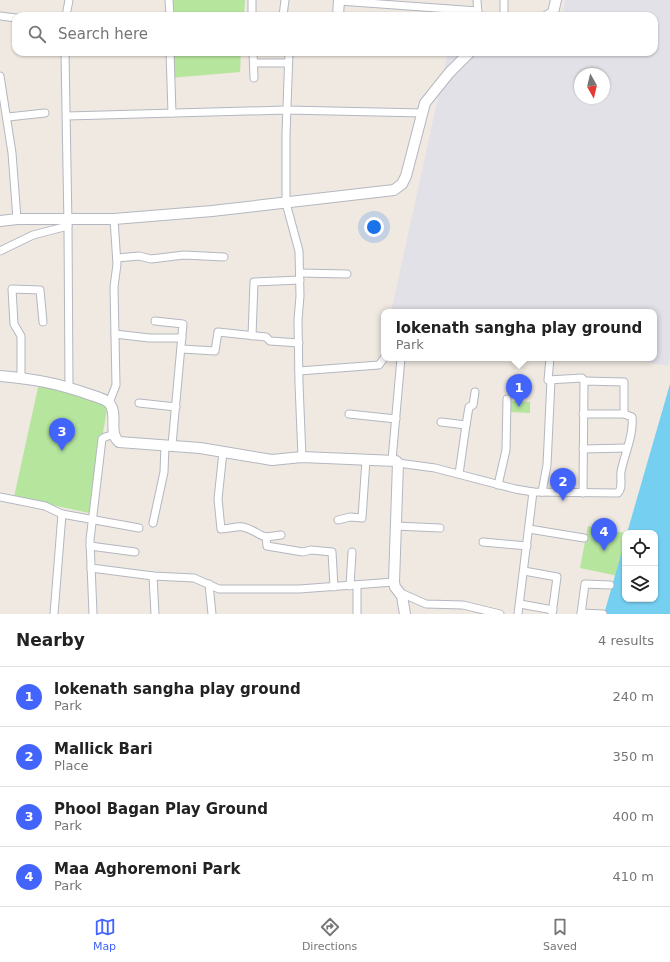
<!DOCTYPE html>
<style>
body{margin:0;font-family:"DejaVu Sans",sans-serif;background:#f2f2f2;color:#222}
.controls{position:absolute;right:12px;bottom:12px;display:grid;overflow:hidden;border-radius:8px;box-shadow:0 1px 3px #0004}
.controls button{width:36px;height:36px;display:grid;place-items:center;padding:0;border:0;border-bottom:1px solid #e0e0e0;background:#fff;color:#222;font:20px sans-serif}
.compass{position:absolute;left:574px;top:68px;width:36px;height:36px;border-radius:50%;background:#fff;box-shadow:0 1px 3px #0004;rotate:172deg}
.you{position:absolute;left:374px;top:227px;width:14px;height:14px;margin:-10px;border:3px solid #fff;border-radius:50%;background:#1a73e8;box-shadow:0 0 0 6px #1a73e833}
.badge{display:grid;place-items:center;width:26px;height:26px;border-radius:50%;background:#4264fb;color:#fff;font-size:13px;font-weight:700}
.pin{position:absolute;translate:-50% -33px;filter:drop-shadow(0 1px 2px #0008)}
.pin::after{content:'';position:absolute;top:21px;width:14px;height:12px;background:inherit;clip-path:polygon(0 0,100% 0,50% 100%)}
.popup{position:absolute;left:381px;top:309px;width:276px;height:52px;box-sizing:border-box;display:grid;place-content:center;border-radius:8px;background:#fff;filter:drop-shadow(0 1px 3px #0005);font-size:13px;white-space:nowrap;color:#767676}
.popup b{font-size:15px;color:#222}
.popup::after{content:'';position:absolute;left:50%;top:100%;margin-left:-8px;border:8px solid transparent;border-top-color:#fff}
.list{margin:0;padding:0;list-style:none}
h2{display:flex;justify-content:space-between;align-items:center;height:52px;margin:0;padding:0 16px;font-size:17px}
h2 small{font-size:13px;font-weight:400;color:#767676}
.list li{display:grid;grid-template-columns:26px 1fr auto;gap:12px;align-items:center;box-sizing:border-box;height:60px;padding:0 16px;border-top:1px solid #e0e0e0}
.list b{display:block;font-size:15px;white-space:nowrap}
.list p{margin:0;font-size:13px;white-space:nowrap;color:#767676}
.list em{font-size:13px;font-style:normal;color:#767676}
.icon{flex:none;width:22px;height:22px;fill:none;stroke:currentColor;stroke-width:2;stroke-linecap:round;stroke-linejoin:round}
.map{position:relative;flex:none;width:670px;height:614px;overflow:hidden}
.search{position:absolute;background:#fff;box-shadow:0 1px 3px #0004;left:12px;right:12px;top:12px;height:44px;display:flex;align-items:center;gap:10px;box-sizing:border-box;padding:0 14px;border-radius:12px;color:#767676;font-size:15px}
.sheet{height:292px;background:#fff}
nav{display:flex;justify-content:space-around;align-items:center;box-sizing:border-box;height:56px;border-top:1px solid #e0e0e0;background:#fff;font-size:11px;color:#767676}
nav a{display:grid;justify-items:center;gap:2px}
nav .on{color:#4264fb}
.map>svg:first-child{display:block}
.industrial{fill:#e3e1e8;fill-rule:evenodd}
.green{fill:#b6e59e}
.water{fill:#75cff0}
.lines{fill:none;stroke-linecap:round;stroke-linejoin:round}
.street-casing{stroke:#b4b7c1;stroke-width:9}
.secondary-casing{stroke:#b4b7c1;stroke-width:12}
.street{stroke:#fff;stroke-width:7}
.secondary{stroke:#fff;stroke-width:10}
</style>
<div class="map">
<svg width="670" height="614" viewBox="0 0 670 614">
<rect width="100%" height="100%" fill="#efe9e1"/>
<path class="industrial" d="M565,0H670V357L668,366L621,358H654V312H391L448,52H654V16H545L563,11ZM580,74H604V98H580Z"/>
<g class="green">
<polygon points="167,0 245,0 244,16 168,16"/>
<polygon points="169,52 241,52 240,72 170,78"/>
<polygon points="39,383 108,404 89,513 14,497"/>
<polygon points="508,401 530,402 530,413 508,412"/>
<polygon points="588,526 625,533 625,599 611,614 623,577 580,568"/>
</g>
<polygon class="water" points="670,384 670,614 604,614 625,541 625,599 655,599 655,533 627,533"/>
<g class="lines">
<defs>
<g id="street">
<polyline points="169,0 170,16"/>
<polyline points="252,0 252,16"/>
<polyline points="477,0 478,16"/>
<polyline points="504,0 504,16"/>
<polyline points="339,1 478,11"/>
<polyline points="0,16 16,18"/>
<polyline points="66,16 69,0"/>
<polyline points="283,16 285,0"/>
<polyline points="170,52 172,113"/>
<polyline points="253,52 254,78"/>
<polyline points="289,52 286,134 286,203 299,251 300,296 298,320 299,384 302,457"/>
<polyline points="254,63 288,63"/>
<polyline points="0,76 12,153 17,219"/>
<polyline points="67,116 286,110 423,113"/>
<polyline points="8,117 45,113"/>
<polyline points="68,226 69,387"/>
<polyline points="0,251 33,235 68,226 65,52"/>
<polyline points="117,258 139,256 151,259 184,255 224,257"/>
<polyline points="300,273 347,274"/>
<polyline points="155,321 183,324 172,445"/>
<polyline points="115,334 149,338 182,338"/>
<polyline points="252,336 254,282 300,280"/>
<polyline points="182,349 215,351 218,332 266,337 270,341 299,343"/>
<polyline points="550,358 548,380 582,378 584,381"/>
<polyline points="299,371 379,365 384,358"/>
<polyline points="21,377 21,336 14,324 12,289 40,290 43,322"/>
<polyline points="109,403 116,385 114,287 117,264 114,219"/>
<polyline points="139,403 176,407"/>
<polyline points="349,414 396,419"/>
<polyline points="441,422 466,425 459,474"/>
<polyline points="466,425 469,407 473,405 475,392"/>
<polyline points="583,449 627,448"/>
<path d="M223,452L218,499L221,529C228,529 236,526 243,527C253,529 258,535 266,537L267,546L303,552L311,550L332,552L334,587"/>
<polyline points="392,460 401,358"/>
<path d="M398,463L435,468L515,489L533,492L618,493C623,488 620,479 621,472C624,455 634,435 632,417L624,414H583"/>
<polyline points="498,485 506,450 507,399"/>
<polyline points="542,492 547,465 551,380"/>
<polyline points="583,493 584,381 624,382 624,414"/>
<polyline points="0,497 45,506 62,514"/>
<polyline points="338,520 350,517 362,518 366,460"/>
<polyline points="153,523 164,472 165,445"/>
<polyline points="395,526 440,528"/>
<polyline points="529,529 584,538"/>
<polyline points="266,537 281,535"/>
<polyline points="483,542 527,546"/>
<polyline points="90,546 135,552"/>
<polyline points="91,568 153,576 194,578 219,589 299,589 394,582"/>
<polyline points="524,571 557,577 552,614"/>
<polyline points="153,576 155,614"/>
<polyline points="209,584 212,614"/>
<polyline points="350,586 352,552"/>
<polyline points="401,593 426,604 463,605 500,614"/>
<polyline points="520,604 553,610"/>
<polyline points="581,613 603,614"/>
<polyline points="54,614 62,514 139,528"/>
<polyline points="93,614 90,540 102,439 105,437 115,434"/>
<polyline points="357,614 357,585"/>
<polyline points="518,614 533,492"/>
<polyline points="581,614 585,584 610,585"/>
</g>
<g id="secondary">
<polyline points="338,16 339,0"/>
<polyline points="547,16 553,13 556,0"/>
<polyline points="0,221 17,219 114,219 212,211 394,190 402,184 406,176 425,103 449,73 470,52"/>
<path d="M0,376C35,379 57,383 91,395C97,397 106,399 110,404C118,415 108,433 119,442L200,448L272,460L302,457L396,461L398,463L394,582L395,587L402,596L405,614"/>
</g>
</defs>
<use href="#street" class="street-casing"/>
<use href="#secondary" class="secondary-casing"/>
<use href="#street" class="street"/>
<use href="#secondary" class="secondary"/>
</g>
</svg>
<div class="controls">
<button><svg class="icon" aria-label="locate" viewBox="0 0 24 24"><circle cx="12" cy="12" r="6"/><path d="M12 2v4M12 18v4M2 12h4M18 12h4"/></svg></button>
<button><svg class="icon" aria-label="layers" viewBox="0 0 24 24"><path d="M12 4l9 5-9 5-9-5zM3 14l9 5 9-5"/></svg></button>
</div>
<svg class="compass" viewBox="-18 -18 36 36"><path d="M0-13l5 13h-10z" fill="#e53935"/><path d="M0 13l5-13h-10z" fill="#767676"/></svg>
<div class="you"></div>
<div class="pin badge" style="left:519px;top:407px">1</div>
<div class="popup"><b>lokenath sangha play ground</b>Park</div>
<div class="pin badge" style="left:563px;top:501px">2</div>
<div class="pin badge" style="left:62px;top:451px">3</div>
<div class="pin badge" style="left:604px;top:551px">4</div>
<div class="search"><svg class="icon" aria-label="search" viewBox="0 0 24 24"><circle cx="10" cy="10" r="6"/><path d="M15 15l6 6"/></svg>Search here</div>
</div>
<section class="sheet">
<h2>Nearby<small>4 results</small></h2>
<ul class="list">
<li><span class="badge">1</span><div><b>lokenath sangha play ground</b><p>Park</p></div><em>240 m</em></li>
<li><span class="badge">2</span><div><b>Mallick Bari</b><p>Place</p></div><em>350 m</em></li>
<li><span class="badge">3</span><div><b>Phool Bagan Play Ground</b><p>Park</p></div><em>400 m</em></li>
<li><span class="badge">4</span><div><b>Maa Aghoremoni Park</b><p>Park</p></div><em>410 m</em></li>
</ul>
</section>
<nav>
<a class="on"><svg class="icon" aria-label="map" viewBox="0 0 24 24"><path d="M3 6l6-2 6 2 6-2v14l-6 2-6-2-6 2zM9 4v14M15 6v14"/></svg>Map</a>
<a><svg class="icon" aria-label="directions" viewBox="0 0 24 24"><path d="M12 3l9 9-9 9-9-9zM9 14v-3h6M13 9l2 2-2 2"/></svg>Directions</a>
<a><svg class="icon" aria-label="saved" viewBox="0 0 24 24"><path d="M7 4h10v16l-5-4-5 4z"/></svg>Saved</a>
</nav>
